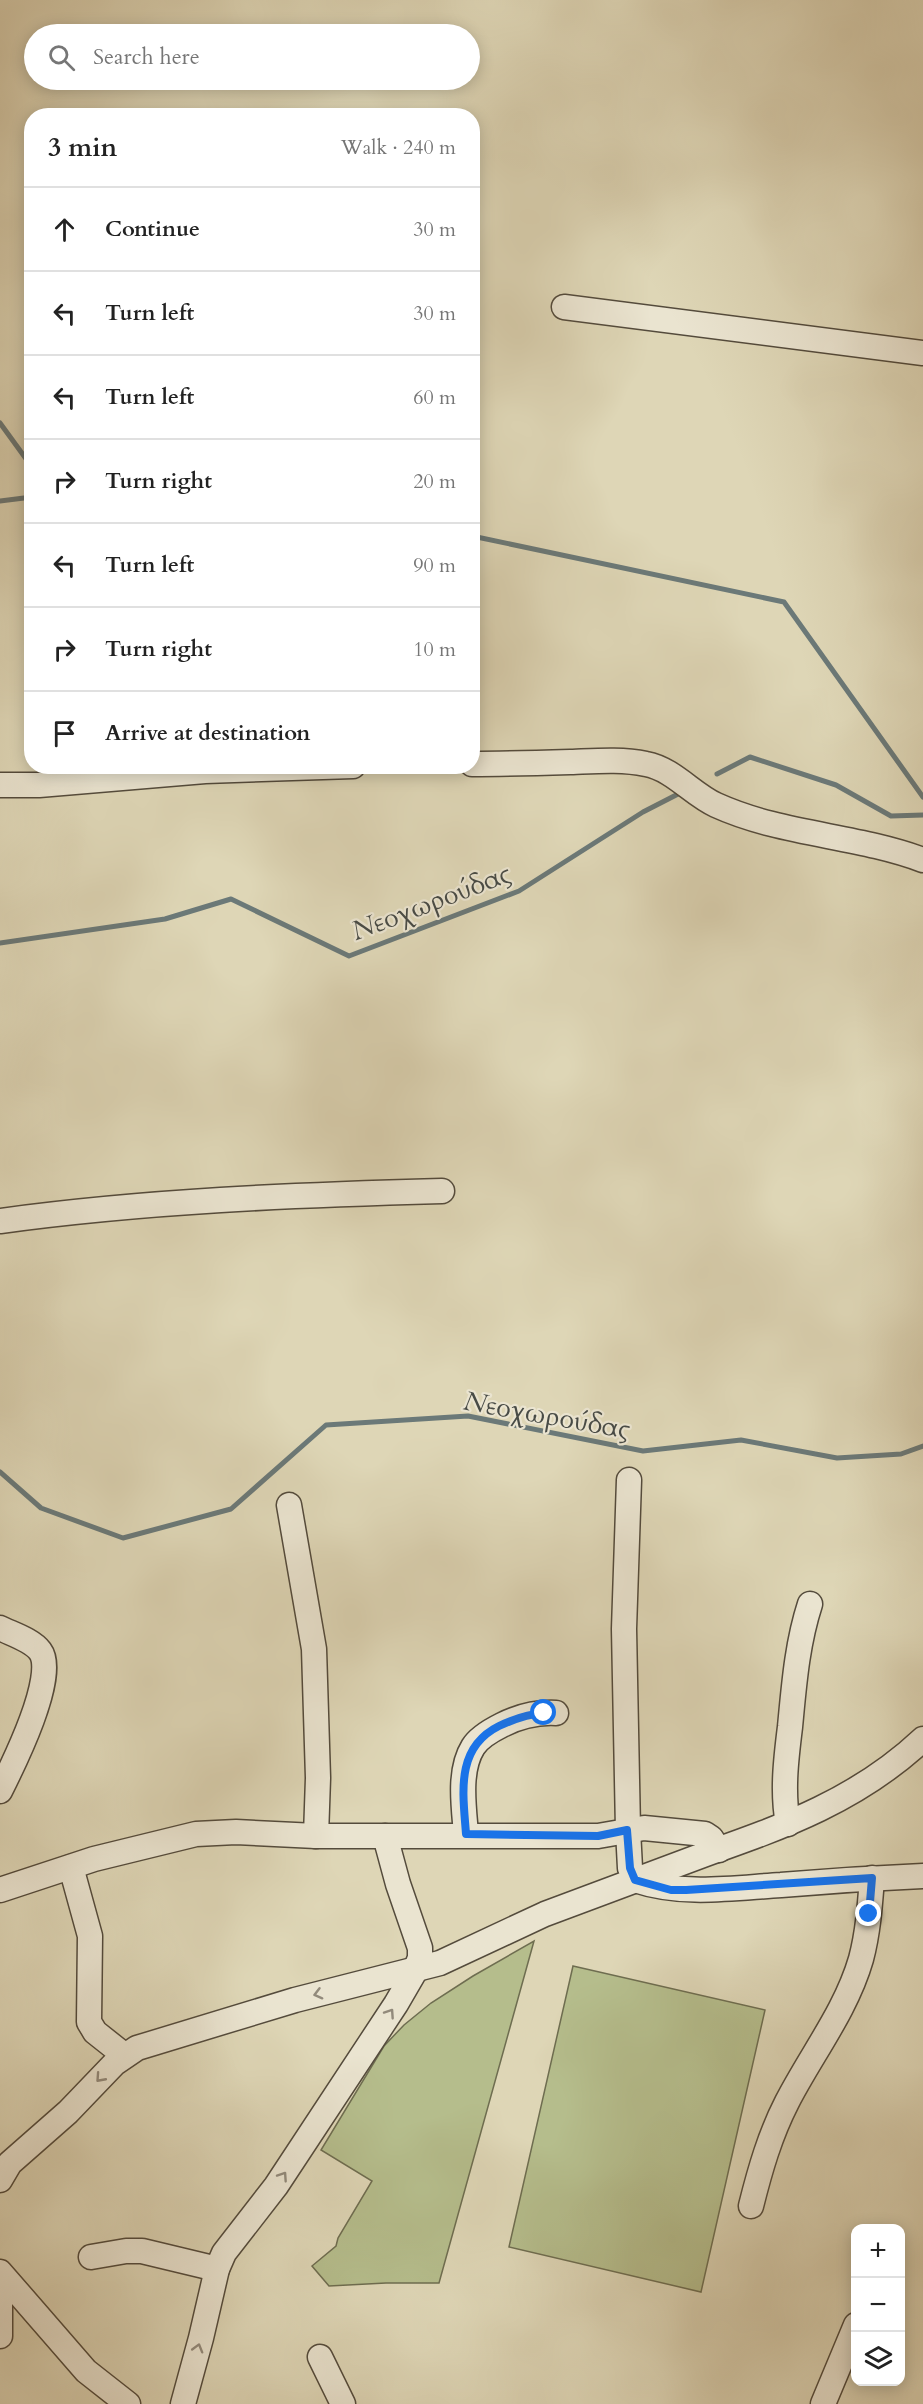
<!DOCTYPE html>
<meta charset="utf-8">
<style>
body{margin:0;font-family:Cardo,serif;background:#f6f6f6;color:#222}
.controls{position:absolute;right:18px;bottom:18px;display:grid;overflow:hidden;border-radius:12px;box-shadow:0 3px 15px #0003}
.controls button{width:54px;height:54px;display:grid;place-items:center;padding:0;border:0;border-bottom:2px solid #e0e0e0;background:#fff;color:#222;font:30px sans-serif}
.stop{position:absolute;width:18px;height:18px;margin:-14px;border:4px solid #1a73e8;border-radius:50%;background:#fff}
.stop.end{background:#1a73e8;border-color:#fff;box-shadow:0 2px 6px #0008}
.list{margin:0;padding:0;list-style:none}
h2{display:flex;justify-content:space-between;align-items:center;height:78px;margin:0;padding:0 24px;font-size:26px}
h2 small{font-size:20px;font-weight:400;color:#767676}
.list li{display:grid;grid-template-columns:39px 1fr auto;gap:18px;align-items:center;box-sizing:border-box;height:84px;padding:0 24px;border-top:2px solid #e0e0e0}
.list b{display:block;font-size:22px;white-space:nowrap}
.list em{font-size:20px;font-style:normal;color:#767676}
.icon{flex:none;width:33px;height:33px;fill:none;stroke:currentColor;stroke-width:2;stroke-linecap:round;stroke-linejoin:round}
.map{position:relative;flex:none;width:923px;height:2404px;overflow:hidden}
.search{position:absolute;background:#fff;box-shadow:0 3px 15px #0003;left:24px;top:24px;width:456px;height:66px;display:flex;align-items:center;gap:15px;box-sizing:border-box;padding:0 21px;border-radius:33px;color:#767676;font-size:22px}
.panel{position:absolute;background:#fff;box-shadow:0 3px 15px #0003;left:24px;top:108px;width:456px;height:666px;border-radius:24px}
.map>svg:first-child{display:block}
.green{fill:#b5bd8c;stroke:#6e6d50;stroke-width:1.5}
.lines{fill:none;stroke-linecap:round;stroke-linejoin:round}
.stream{stroke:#6b7978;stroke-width:5}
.minor-casing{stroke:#544b3c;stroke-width:27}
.minor{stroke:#eae4d0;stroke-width:24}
.oneway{stroke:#928a7b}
.route{stroke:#1a73e8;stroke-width:8}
.labels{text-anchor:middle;stroke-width:4.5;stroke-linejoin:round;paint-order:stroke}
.water-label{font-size:27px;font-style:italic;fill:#484b46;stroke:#eae4d0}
</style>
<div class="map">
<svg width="923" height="2404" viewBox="0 0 923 2404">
<rect width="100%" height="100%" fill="#ded6b6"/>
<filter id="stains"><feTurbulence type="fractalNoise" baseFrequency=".00333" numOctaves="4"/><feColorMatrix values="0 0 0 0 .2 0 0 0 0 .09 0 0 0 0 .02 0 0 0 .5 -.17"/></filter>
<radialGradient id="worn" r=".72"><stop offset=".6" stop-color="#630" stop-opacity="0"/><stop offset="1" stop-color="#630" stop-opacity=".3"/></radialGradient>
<g class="green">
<polygon points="534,1941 439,2283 386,2283 329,2286 312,2266 336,2246 338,2238 372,2181 321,2150 384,2046 404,2025 431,2003 473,1976"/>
<polygon points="573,1966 765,2010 701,2292 509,2247"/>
</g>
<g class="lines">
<g class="stream">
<polyline points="0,423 32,467"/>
<polyline points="0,501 32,497"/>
<polyline points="472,536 784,602 923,797"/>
<polyline points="717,774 750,757 836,785 891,816 923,815"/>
<polyline points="0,943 165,919 231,899 349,956 519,891 643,812 682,792"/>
<polyline points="0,1472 41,1508 123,1538 231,1509 326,1425 468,1416 643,1451 741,1440 837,1458 901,1454 923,1446"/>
</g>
<defs>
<g id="minor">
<polyline points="564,307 923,353"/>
<path d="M472,764C506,764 539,763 573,762C597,761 622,759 646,764C673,769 692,794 716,805C782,835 856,835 923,860"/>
<polyline points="0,785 39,785 205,771 353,766"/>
<path d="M0,1221C147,1201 294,1195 442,1191"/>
<path d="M629,1480L624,1629L628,1830L630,1868L635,1880C683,1896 732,1888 781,1885C828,1881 875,1878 923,1876"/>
<polyline points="289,1505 314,1649 318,1778 316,1836"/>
<path d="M0,1628C12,1634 32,1640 40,1651C58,1675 13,1765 0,1791"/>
<path d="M788,1824C782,1792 786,1759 790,1727C794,1685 797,1644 810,1604"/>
<path d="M466,1834C464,1808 458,1771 473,1747C479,1737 492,1730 502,1725C520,1716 536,1712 556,1713"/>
<polyline points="71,1867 90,1936 89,2022 95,2032 124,2055"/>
<polyline points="0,1890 94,1859 196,1834 236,1832 316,1836 598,1836 644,1828 705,1834 711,1838 719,1850"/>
<path d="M0,2180L10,2163L68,2112L115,2063L137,2048L295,2000L440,1963L545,1914C598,1894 651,1874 703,1855C785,1826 858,1800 923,1739"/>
<path d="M751,2206C760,2170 770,2135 787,2102C811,2055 846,2011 861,1959C868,1933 870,1905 872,1878"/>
<polyline points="91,2257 126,2251 142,2251 217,2269"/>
<polyline points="0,2272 86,2371 128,2404"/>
<polyline points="0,2282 0,2336"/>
<polyline points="320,2357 343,2404"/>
<polyline points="183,2404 201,2338 217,2269 224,2253 276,2186 396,2004 414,1973 420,1958 420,1948 398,1884 385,1836"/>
<polyline points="823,2404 856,2325"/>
</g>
</defs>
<use href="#minor" class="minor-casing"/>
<use href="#minor" class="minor"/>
</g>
<defs><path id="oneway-chevron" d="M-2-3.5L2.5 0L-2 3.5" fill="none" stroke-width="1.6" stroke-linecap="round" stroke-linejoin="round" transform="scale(1.5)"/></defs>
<g class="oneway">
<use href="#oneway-chevron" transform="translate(318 1994) rotate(165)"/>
<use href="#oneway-chevron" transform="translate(390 2013) rotate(-56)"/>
<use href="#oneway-chevron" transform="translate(100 2078) rotate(132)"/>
<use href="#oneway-chevron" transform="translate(283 2176) rotate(-56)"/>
<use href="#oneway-chevron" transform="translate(198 2348) rotate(-74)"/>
</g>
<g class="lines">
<path class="route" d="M544,1713C528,1714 514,1719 499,1726C455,1748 463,1793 466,1834L598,1836L627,1830L630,1868L635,1880L671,1890H686L872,1878L869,1914"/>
</g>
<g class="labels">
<g class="water-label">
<text transform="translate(431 902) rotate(-21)" y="9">Νεοχωρούδας</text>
<text transform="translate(547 1415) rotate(10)" y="9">Νεοχωρούδας</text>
</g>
</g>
<rect width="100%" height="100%" filter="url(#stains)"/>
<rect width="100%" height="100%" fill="url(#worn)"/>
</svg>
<div class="controls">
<button>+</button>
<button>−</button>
<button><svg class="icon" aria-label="layers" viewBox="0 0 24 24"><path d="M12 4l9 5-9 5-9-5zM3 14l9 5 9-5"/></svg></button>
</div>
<div class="stop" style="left:544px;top:1713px"></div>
<div class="stop end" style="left:869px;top:1914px"></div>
<div class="search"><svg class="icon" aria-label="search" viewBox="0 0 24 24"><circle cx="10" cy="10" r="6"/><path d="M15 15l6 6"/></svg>Search here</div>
<section class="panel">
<h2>3 min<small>Walk · 240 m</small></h2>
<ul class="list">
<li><svg class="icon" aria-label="ahead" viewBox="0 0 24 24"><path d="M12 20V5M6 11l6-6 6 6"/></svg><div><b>Continue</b></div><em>30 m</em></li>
<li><svg class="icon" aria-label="left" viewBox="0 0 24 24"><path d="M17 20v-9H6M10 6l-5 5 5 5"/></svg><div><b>Turn left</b></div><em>30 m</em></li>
<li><svg class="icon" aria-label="left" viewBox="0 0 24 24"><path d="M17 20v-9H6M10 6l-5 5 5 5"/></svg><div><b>Turn left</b></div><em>60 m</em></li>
<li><svg class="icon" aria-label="right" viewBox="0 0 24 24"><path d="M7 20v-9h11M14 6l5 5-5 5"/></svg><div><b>Turn right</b></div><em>20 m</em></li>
<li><svg class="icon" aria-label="left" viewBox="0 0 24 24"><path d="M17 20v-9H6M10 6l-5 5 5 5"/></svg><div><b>Turn left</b></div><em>90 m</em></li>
<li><svg class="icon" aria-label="right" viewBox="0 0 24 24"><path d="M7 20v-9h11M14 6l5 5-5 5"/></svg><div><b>Turn right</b></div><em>10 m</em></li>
<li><svg class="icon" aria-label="arrive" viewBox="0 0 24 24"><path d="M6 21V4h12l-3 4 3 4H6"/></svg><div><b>Arrive at destination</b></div></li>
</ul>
</section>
</div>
